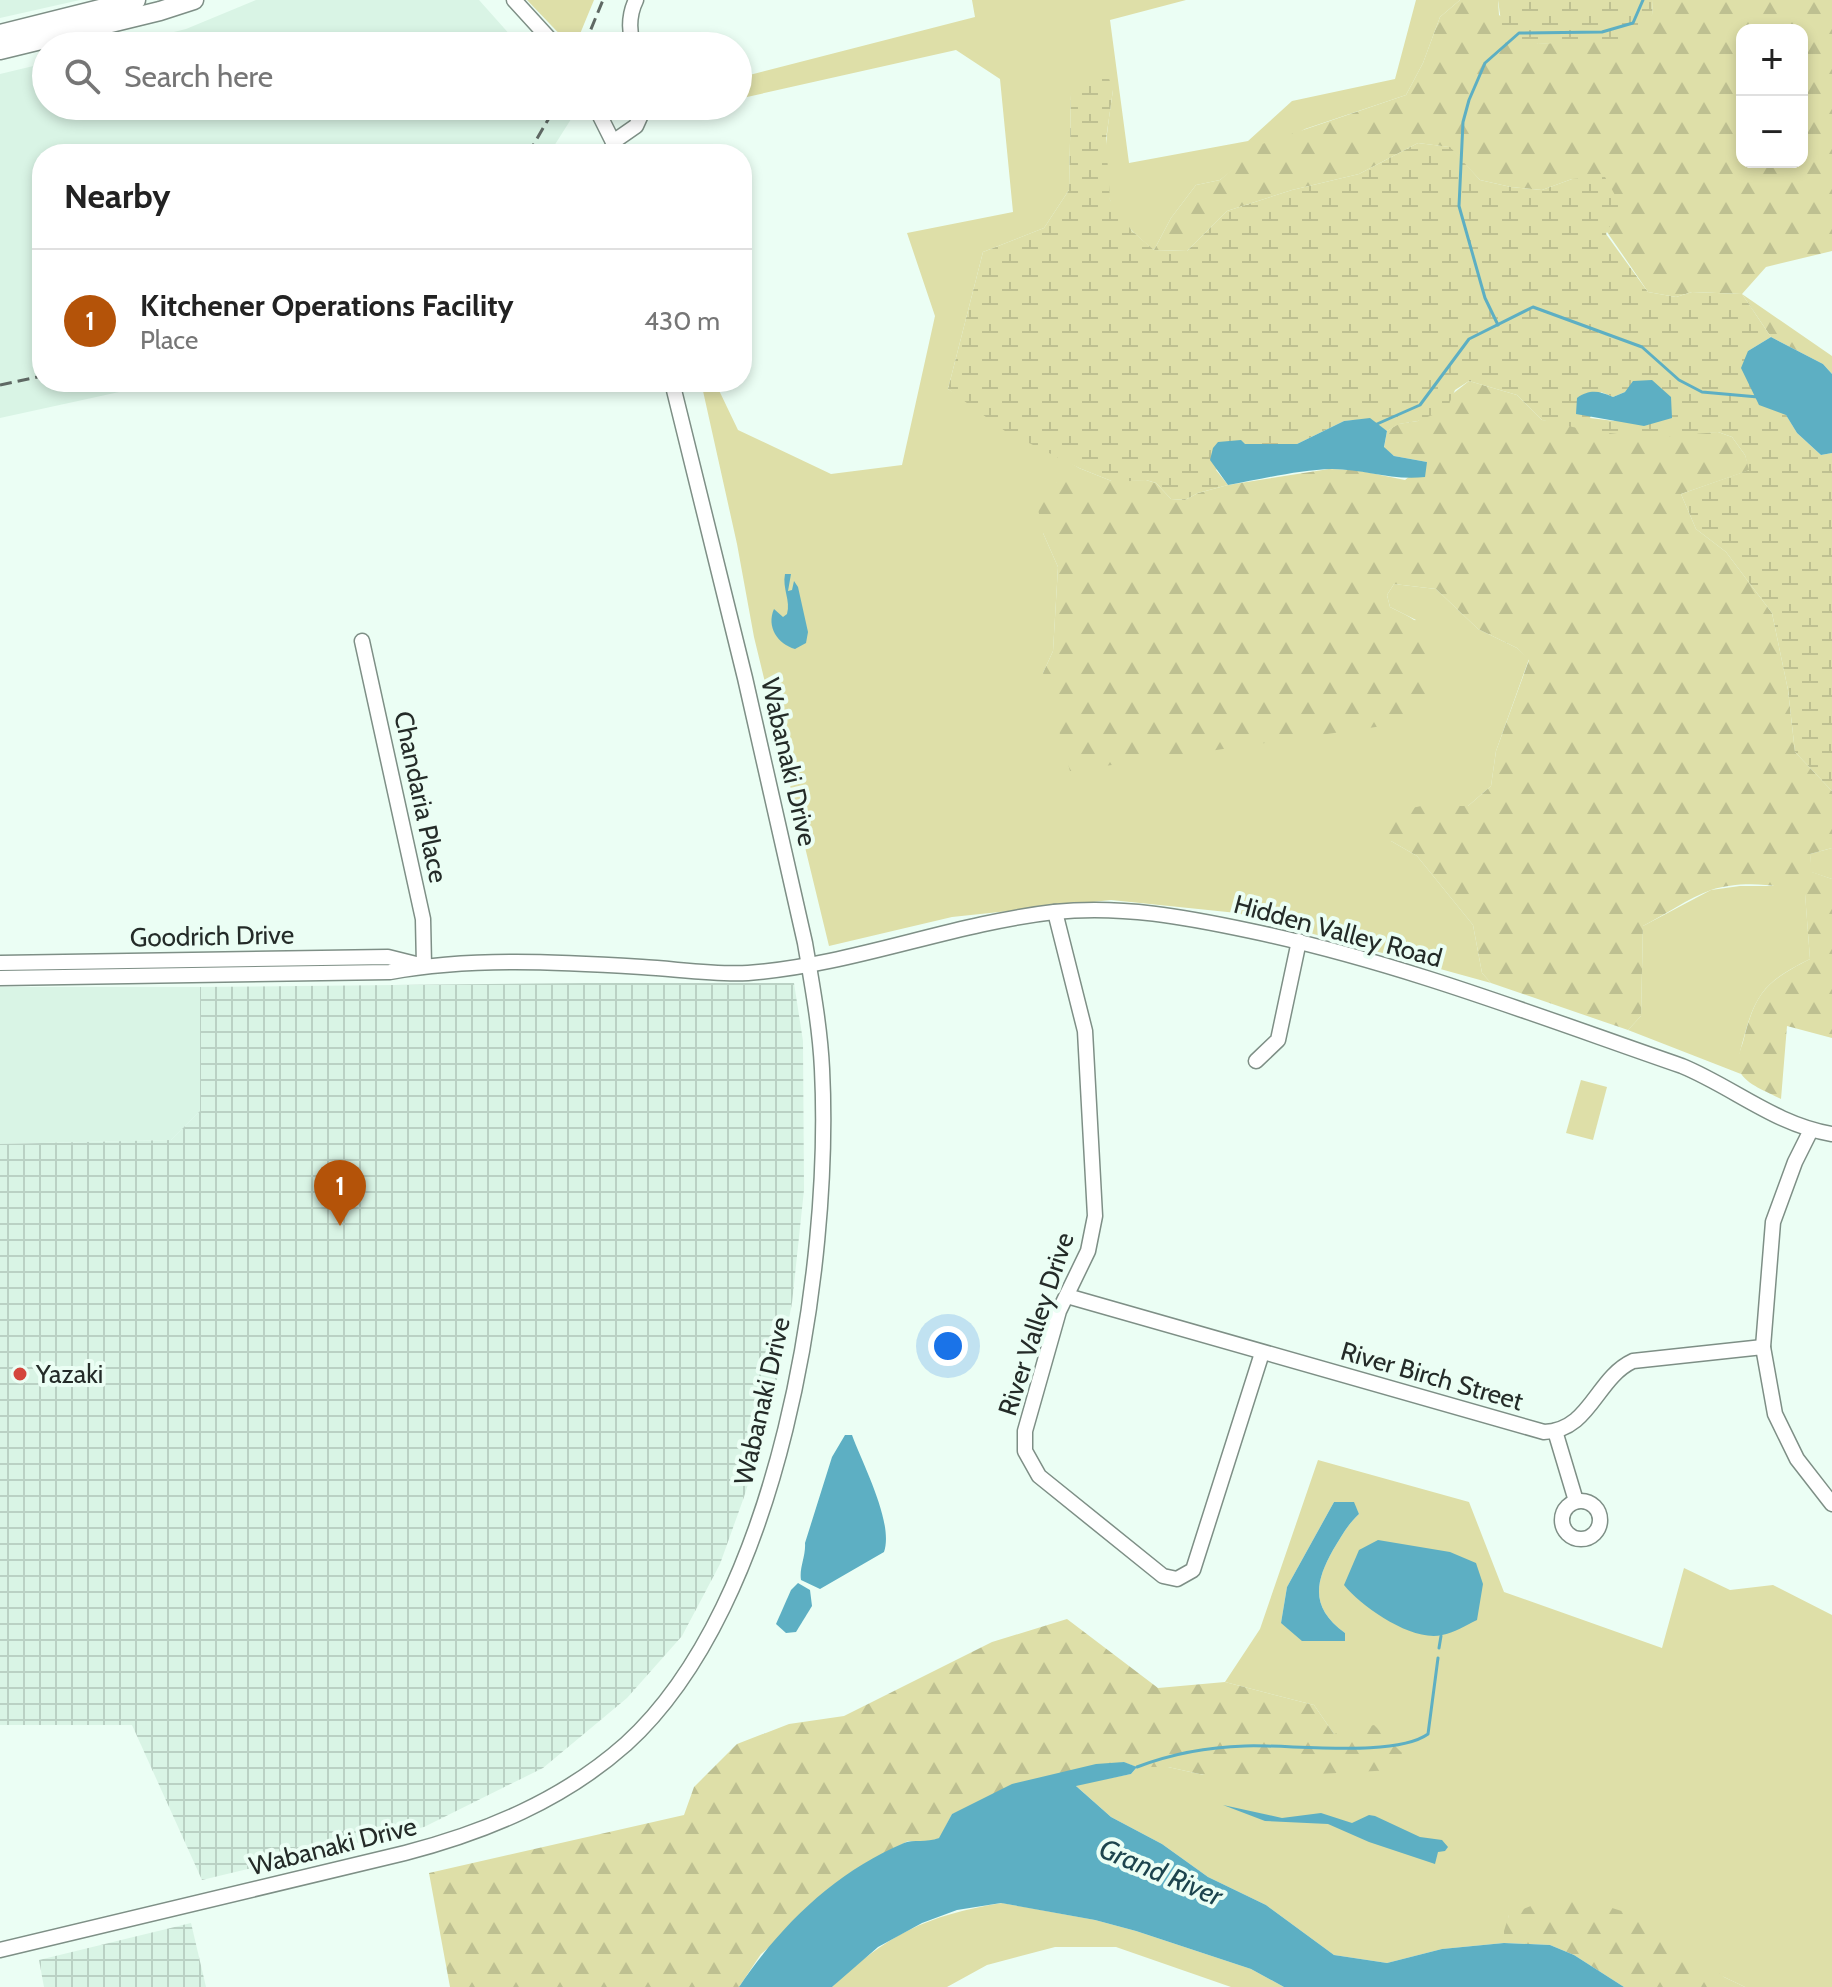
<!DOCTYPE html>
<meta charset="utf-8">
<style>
body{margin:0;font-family:Cabin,sans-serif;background:#f6f6f6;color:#222}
.controls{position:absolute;right:24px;top:24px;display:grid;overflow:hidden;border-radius:16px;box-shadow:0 4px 12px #0003}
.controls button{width:72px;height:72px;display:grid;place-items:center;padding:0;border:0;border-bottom:2px solid #e0e0e0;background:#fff;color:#222;font:40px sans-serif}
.you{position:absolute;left:948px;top:1346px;width:28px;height:28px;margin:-20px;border:6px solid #fff;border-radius:50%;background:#1a73e8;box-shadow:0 0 0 12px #1a73e833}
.badge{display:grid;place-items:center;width:52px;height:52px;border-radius:50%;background:#b45309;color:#fff;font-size:26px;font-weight:700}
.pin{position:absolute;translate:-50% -66px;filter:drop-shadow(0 2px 4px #0008)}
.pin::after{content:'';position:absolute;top:42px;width:28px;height:24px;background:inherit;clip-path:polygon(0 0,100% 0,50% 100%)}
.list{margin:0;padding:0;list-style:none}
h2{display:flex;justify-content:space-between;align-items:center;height:104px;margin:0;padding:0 32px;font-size:34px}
h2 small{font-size:26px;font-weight:400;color:#767676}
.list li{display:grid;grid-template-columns:52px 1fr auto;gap:24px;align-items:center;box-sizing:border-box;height:144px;padding:0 32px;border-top:2px solid #e0e0e0}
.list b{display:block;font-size:30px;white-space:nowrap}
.list p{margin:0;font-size:26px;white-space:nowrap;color:#767676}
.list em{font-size:26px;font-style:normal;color:#767676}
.icon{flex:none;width:44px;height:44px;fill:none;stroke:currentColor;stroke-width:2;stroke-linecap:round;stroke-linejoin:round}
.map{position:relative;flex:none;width:1832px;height:1987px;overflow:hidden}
.search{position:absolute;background:#fff;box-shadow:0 4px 12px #0003;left:32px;top:32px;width:720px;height:88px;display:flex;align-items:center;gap:20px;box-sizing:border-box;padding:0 28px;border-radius:44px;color:#767676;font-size:30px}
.panel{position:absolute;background:#fff;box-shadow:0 4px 12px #0003;left:32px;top:144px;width:720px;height:248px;border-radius:32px}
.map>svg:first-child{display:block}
.built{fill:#d9f4e5}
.industrial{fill:url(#industrial-grid)}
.grass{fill:#dedfa8;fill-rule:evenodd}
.forest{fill:url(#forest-firs);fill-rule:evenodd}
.wetland{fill:url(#wetland-marsh);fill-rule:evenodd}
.water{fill:#5dafc3}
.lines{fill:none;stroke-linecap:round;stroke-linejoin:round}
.stream{stroke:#5dafc3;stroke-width:3}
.minor-casing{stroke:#7e8f86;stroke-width:17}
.major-casing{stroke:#7e8f86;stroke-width:21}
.minor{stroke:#fff;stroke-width:14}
.major{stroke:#fff;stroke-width:18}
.rail{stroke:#5f6964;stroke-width:3;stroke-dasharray:12 6;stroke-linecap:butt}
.poi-dot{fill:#d4463c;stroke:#ebfef4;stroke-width:3}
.labels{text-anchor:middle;stroke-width:8;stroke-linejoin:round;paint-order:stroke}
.street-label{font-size:26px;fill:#242b28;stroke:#ebfef4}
.poi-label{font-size:26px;fill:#242b28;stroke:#ebfef4;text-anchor:start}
.water-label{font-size:28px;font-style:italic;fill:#1d444d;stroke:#ebfef4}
</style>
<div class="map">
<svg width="1832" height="1987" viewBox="0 0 1832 1987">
<defs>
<pattern id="industrial-grid" width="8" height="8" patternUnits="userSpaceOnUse" patternTransform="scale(2)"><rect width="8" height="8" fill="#d9f4e5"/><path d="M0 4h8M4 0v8" fill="none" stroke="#bad1c4"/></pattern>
<pattern id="forest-firs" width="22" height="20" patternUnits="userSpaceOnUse" patternTransform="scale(2)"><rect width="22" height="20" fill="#dedfa8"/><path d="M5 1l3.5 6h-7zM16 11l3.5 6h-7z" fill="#bec091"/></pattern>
<pattern id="wetland-marsh" width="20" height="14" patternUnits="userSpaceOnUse" patternTransform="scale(2)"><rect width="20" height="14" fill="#dedfa8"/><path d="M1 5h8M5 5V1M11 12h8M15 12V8" fill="none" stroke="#bec091"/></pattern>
</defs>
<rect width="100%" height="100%" fill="#ebfef4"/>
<g class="built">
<polygon points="0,0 80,0 0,18"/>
<polygon points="256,0 479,0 520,46 117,46 186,29"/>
<polygon points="46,63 46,106 567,106 573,116 549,154 42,154 42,382 165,382 0,418 0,74"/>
<polygon points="0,987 200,987 200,1111 171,1140 0,1144"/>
</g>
<g class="industrial">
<polygon points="587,983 794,983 803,1041 804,1190 792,1303 771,1412 744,1497 720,1564 682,1636 627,1698 543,1768 424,1827 202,1880 132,1725 0,1725 0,1144 171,1140 200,1111 200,987"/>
<polygon points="191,1923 206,1987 44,1987 39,1960"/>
</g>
<g class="grass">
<polygon points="527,0 594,0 575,46 571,46"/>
<path d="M972,0H1186L1110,20L1129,163L1248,141L1292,101L1395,79L1416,0H1460L1440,17L1423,63L1406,95L1305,129L1234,169L1220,180L1196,185L1171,218L1154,250C1139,238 1114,216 1109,197C1101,163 1108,125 1113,90L1071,94L1069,190L1044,228L983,252L948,389L1079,468L1114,482H1057L1043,533L1058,567L1053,651L1043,673L1416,620L1390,607L1387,595L1394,584L1436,589L1478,629L1517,648L1529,659L1496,751L1491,786L1468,806H1421L1391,841L1417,856L1473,925L1482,973L1491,983L1237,913L1111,900L952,917L829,946L754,637L737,544L701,382H715L738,430L831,474L902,465L935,316L907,233L1013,212L1000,79L956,50L738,99V78L975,17Z"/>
<polygon points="1832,848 1832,879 1811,872 1810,854"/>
<path d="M1740,886H1786L1805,893L1810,959C1768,980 1756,991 1744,1037C1740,1051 1737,1060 1741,1074L1628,1030L1641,1016L1643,926L1711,890Z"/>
<polygon points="1581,1080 1607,1087 1593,1140 1566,1133"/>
<path d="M1318,1460L1469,1502L1504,1592L1662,1648L1684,1568L1730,1590L1773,1585L1832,1615V1987H1745L1724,1977L1509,1915L1504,1943L1442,1949L1387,1963L1334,1955L1266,1905L1208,1877L1162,1844L1111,1817L1075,1785L1131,1774L1137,1767H1168L1204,1775L1334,1734L1314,1705L1225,1682L1260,1629ZM1334,1502H1353L1359,1514C1347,1525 1341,1537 1333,1550C1314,1584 1311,1608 1345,1633L1281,1623L1287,1587Z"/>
<path d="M1002,1903L1095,1920L1136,1931L1251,1969L1284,1987H1231L1116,1947H1055L987,1965L947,1987H832C886,1935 927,1915 1002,1903Z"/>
</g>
<g class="forest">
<path d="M1460,0H1498L1499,15L1538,44L1563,42L1652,15L1653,0H1832V251L1766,267L1742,294L1832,356V374L1823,364L1771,337L1742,294L1692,292L1676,297L1648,292C1623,254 1596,218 1572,179L1542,190L1511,187L1480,180L1449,147L1418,143L1359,174L1292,190L1227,211L1187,251L1154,250L1171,218L1196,185L1220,180L1262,144L1406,95L1423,63L1440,17ZM1742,30H1802V162H1742Z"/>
<path d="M1469,381L1517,395L1542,420L1691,433L1718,432L1732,437L1745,455L1750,470L1681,494L1696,529L1726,552L1772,613L1788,690L1795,752L1832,791V848L1810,854L1812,872L1832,879V1038L1787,1026L1781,1099C1768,1092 1747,1085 1740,1072C1735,1062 1740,1051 1743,1042C1755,993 1765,982 1810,959L1805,894C1778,883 1739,881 1711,890C1688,898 1665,915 1643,926L1641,1016L1628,1030L1491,983L1482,973L1473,925L1417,856L1391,841L1385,827L1394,812L1421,806H1468L1491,786L1496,751L1529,660L1517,648L1478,629L1436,589L1394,584L1387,595L1390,607C1403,614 1418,619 1426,632C1436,648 1426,700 1424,720L1070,771L1043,673L1053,651L1058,567L1043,533L1038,509L1040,488L1057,482L1146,480L1156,483L1171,499L1185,500L1198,493L1228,485L1329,469L1356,470L1405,480L1427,462L1394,456L1384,448L1387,431L1398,424L1418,421Z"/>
<polygon points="1067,1619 1158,1688 1225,1682 1314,1705 1334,1734 1374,1725 1402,1753 1394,1770 1239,1778 1204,1775 1168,1767 1137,1767 1123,1762 952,1814 940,1838 925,1843 908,1841 878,1857 761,1954 739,1987 450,1987 429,1873 684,1815 694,1787 737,1744 789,1724 844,1716 992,1642"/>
<polygon points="1555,1896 1590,1901 1631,1914 1724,1977 1745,1987 1624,1987 1574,1955 1550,1945 1504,1943 1504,1931 1509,1915"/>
</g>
<g class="wetland">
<polygon points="1498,0 1653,0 1652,15 1640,35 1608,41 1538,44 1503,36"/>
<path d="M1095,67L1106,70L1113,90L1106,139L1110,200L1132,231L1154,250L1187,251L1227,211L1292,190L1359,174L1418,143L1450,147L1480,180L1511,187L1542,190L1572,179L1605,177L1620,204L1606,234L1648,292L1676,297L1692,292L1742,294L1771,337L1748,351L1797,433L1821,455L1832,453V791L1795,752L1788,690L1772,613L1726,552L1696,529L1681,494L1749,470L1745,455L1732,437L1718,432L1648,438L1586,430L1542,420L1517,395L1469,381L1455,390L1447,409L1418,421L1399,424L1387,431L1369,419L1344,421L1297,444H1244L1216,470L1228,485L1198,493L1185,500L1171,499L1156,483L1146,480L1114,482L1079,468L1005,431L948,389L983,252L1044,228L1069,190L1071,94ZM1601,392L1613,397L1625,392L1614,421L1590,418Z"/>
</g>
<g class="water">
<polygon points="1771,337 1823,364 1832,374 1832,453 1821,455 1797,433 1786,415 1759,405 1741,368 1748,351"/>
<path d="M1652,380L1671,397L1672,418L1644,426L1576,414L1577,398C1590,389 1599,391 1613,397L1625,392L1633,381Z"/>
<path d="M1370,418L1387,431L1384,447L1394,456L1427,462L1425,477C1393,481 1364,469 1332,469C1298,470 1262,479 1228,485L1210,460L1213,448L1218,442L1241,440L1245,444H1297L1344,421Z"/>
<path d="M785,574H791L788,591L792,590L794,581L798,587L808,632L806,643L795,649C778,644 766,627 774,609L783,617L787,614C791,601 782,588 785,574Z"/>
<path d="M845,1435H852C863,1465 894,1523 884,1552L820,1589L801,1580C799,1568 806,1556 805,1543L832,1457Z"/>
<path d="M1334,1502H1354L1359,1514C1347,1525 1341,1537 1333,1550C1314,1584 1311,1608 1345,1633V1641H1302L1281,1623L1287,1587Z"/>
<path d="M1378,1540L1450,1552L1476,1563L1483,1584L1477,1620C1466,1625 1454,1633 1442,1635C1412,1642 1362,1607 1344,1585L1359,1550Z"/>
<polygon points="798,1583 810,1590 812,1606 796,1632 786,1633 776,1624 791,1590"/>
<path d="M1124,1762L1137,1767L1131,1774L1076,1786L1111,1817L1162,1844L1208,1877L1266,1905L1334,1955L1387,1963L1442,1949L1504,1943L1550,1945L1574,1955L1624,1987H1284L1251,1969L1136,1931L1095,1920L1001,1903L957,1910L922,1923L878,1947L832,1987H739C780,1926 835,1872 904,1843C914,1839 926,1843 939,1838L952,1814L1012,1784L1096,1764Z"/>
<polygon points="1223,1805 1282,1818 1321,1813 1352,1823 1369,1815 1375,1816 1420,1837 1442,1840 1448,1847 1445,1851 1438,1852 1435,1864 1369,1842 1328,1824 1265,1821"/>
</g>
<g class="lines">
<g class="stream">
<polyline points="1498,325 1485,298 1459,206 1463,122 1469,100 1485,63 1519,33 1602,32 1633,23 1643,0"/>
<polyline points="1377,424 1420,405 1469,339 1533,307 1642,347 1679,380 1702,392 1758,397"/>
<polyline points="1439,1648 1441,1636"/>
<path d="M1137,1767C1171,1754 1208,1747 1245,1746C1289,1744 1395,1758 1428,1734L1438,1658"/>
</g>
<defs>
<g id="minor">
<polyline points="514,0 556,46"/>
<path d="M633,46C629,31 629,14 636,0"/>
<polyline points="595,106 613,142 616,154"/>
<polyline points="613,142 636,126 645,106"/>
<polyline points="362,641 423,919 424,966"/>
<polyline points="1055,912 1085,1031 1095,1216 1088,1251 1059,1311 1025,1431 1025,1451 1039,1476 1163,1576 1177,1579 1193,1570 1262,1353"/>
<polyline points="0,963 388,957 416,964"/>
<path d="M0,978L390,972C471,957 560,962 642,967C677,969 714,975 748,973C853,965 950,924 1054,912C1122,905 1185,917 1251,931C1399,962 1540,1017 1682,1066C1733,1087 1776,1125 1832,1134"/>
<polyline points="1256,1061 1278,1040 1299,941"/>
<polyline points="1811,1130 1795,1162 1773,1222 1763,1347 1775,1414 1797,1459 1832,1504"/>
<path d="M1067,1296L1544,1432C1590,1431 1596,1378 1633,1361L1763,1347"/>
<polyline points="1555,1431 1576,1501"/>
<circle cx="1581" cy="1520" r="19"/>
<path d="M0,1950L405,1853C486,1832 563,1800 626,1744C780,1604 832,1269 822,1069C820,1027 812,984 805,943L745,678L672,382"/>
</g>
<g id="major">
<polyline points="0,34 136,0"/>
<polyline points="0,50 160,11 194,0"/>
</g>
</defs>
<use href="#minor" class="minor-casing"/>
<use href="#major" class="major-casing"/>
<use href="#minor" class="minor"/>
<use href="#major" class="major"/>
<g class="rail">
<polyline points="584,46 603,0"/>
<polyline points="528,154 556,106"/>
<polyline points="0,385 42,376"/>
</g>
</g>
<circle class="poi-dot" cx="20" cy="1374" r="8"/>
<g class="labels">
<g class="street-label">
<text transform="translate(789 762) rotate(77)" y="9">Wabanaki Drive</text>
<text transform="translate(421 797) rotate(78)" y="9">Chandaria Place</text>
<text transform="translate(1338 931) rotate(15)" y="9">Hidden Valley Road</text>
<text transform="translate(212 936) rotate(-1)" y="9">Goodrich Drive</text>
<text transform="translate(1036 1324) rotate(-72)" y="9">River Valley Drive</text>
<text transform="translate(1432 1376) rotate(16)" y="9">River Birch Street</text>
<text transform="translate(762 1401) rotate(-77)" y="9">Wabanaki Drive</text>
<text transform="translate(333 1846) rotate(-14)" y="9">Wabanaki Drive</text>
</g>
<g class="poi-label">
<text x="36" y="1383">Yazaki</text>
</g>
<g class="water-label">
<text transform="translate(1161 1872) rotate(23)" y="10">Grand River</text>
</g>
</g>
</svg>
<div class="controls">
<button>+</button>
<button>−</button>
</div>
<div class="you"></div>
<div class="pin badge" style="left:340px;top:1226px">1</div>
<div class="search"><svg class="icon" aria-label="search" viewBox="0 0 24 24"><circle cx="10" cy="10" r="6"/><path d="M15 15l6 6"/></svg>Search here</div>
<section class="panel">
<h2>Nearby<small></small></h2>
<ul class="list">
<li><span class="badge">1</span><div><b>Kitchener Operations Facility</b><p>Place</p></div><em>430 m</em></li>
</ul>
</section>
</div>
